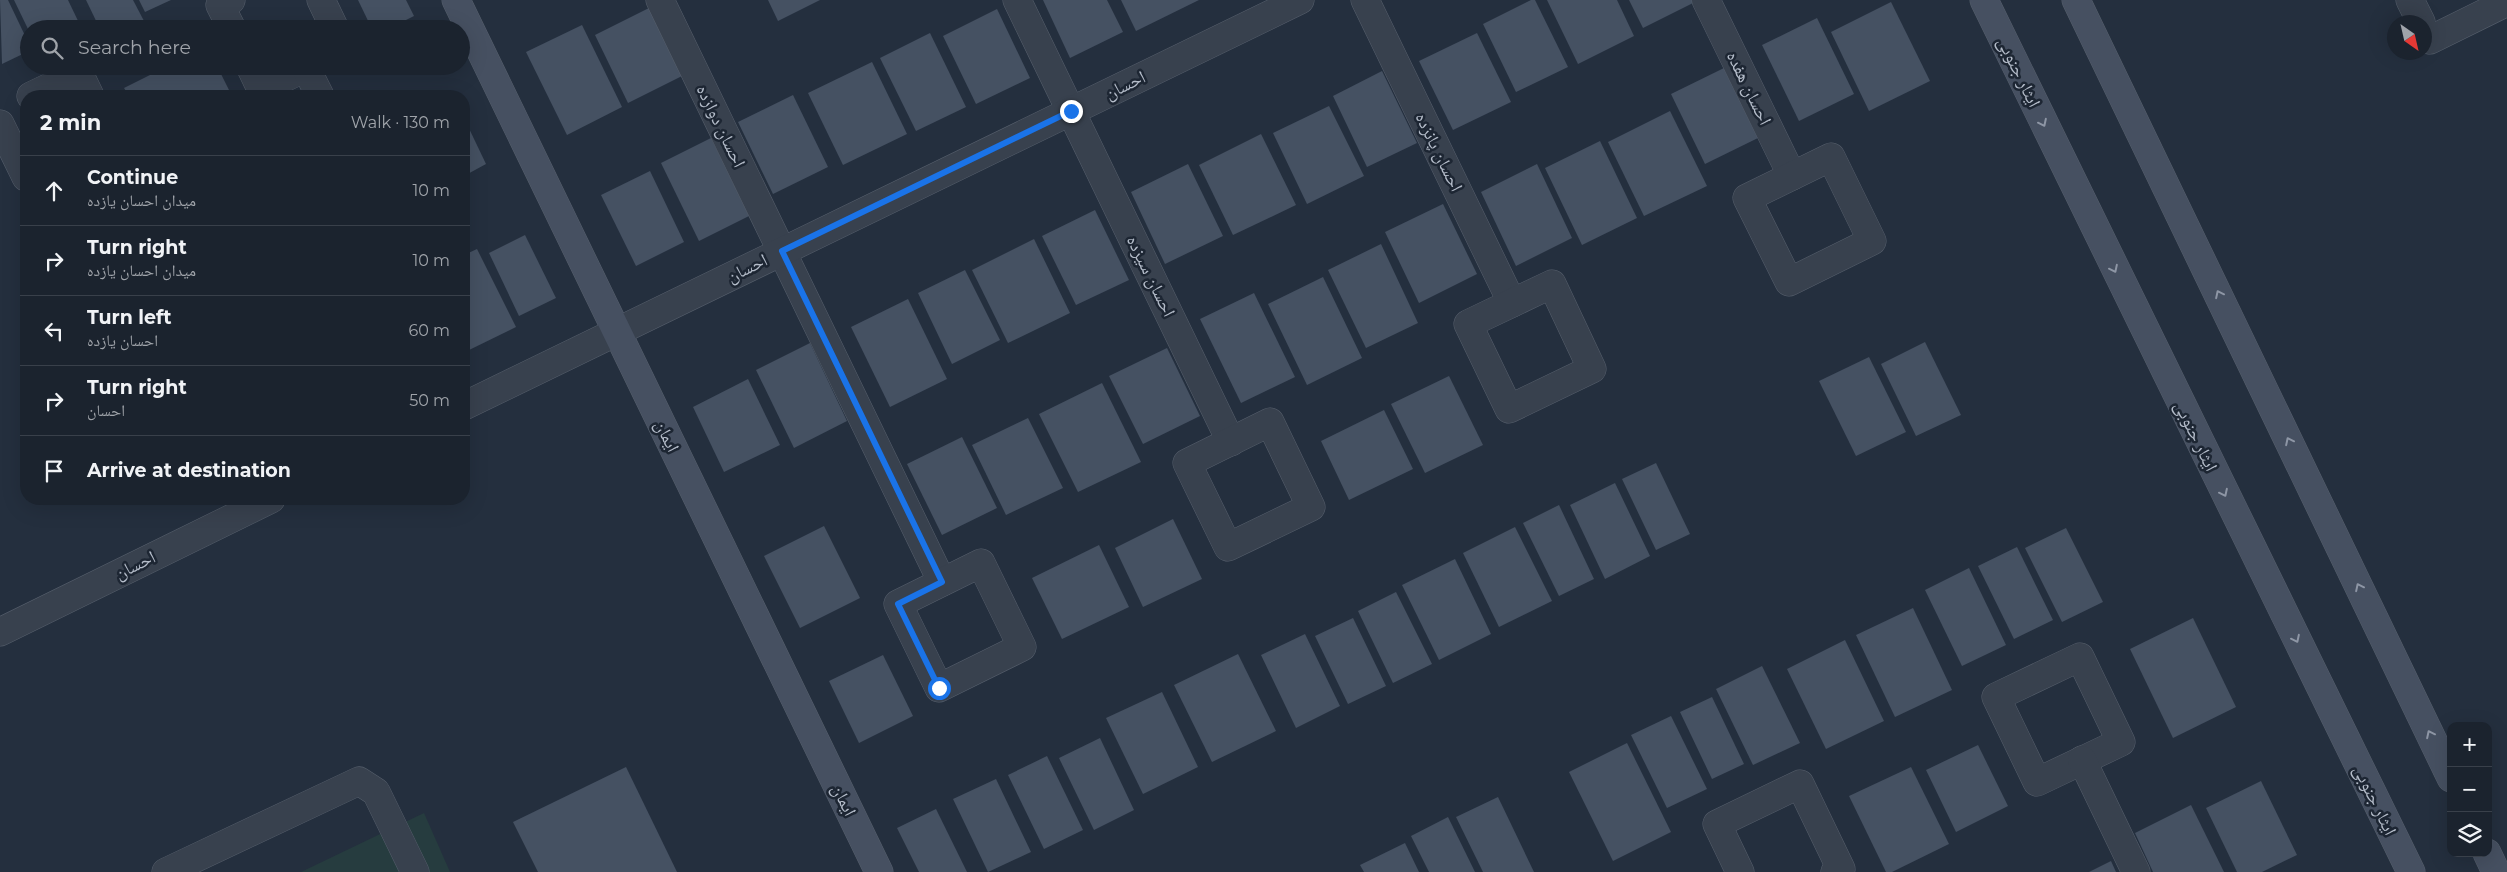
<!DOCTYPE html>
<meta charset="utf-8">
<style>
body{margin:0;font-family:Montserrat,"Noto Naskh Arabic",sans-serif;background:#282f3a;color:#f1f3f6}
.controls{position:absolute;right:15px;bottom:15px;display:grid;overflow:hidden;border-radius:10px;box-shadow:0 5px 20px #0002}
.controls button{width:45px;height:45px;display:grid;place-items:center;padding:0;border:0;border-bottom:1px solid #39404a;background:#1b232e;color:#f1f3f6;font:25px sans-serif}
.compass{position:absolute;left:2387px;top:15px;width:45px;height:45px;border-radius:50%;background:#1b232e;box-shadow:0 5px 20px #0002;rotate:146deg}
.stop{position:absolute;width:15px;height:15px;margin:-11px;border:4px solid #1a73e8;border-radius:50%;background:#fff}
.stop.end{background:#1a73e8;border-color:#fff;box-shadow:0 1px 5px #0008}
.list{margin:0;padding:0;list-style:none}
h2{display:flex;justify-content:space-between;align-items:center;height:65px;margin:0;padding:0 20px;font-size:21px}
h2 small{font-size:16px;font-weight:400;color:#a0a4aa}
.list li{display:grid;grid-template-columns:32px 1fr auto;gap:15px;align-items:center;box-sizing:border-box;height:70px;padding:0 20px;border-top:1px solid #39404a}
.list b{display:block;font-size:19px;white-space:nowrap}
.list p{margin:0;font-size:16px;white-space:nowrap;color:#a0a4aa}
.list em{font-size:16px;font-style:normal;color:#a0a4aa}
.icon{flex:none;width:28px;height:28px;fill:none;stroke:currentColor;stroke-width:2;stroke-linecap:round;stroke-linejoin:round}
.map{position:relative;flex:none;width:2507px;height:872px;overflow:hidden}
.search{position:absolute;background:#1b232e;box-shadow:0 5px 20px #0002;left:20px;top:20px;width:450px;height:55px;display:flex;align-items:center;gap:12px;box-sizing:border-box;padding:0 18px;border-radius:28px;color:#a0a4aa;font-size:19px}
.panel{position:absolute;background:#1b232e;box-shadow:0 5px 20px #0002;left:20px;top:90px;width:450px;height:415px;border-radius:20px}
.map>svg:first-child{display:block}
.green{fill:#263c3f}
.building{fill:#455162}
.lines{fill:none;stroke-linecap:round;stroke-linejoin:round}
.street-casing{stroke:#565f6c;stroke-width:29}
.secondary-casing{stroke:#565f6c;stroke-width:29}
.street{stroke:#38414e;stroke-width:28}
.secondary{stroke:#465061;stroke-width:28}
.oneway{stroke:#8e96a5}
.route{stroke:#1a73e8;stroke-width:6}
.labels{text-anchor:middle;stroke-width:5;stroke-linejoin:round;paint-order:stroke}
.street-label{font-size:18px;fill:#b4bcc9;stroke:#1d2633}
</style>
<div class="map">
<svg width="2507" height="872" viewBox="0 0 2507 872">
<rect width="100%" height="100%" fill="#242f3e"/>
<polygon class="green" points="424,813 450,872 301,872"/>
<g class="building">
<polygon points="0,0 8,0 29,44 29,51 2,64"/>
<polygon points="14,0 68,0 80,25 72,29 28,29"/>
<polygon points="86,0 133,0 144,21 127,29 100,29"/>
<polygon points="139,0 171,0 145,12"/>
<polygon points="358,0 406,0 414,16 388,29 372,29"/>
<polygon points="768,0 820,0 778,21"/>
<polygon points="1043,0 1107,0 1123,32 1070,58"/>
<polygon points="1121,0 1199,0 1136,31"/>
<polygon points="1531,0 1535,0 1568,67 1516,92 1483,24"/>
<polygon points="1547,0 1617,0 1634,36 1578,64"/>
<polygon points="1629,0 1692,0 1693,3 1643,28"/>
<polygon points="1891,2 1930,81 1869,111 1831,32"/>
<polygon points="651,7 684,75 628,103 595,35"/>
<polygon points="997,9 1030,78 976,104 943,36"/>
<polygon points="1817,18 1854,94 1799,121 1762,45"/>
<polygon points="582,25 622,107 567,135 526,52"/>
<polygon points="930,33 966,107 916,131 880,58"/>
<polygon points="1477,33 1511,102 1453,130 1419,61"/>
<polygon points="872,62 907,134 843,165 808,93"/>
<polygon points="168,66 217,66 232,96 129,96 124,88"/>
<polygon points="1724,68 1758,138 1705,164 1671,94"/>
<polygon points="1382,71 1417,143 1367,167 1333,96"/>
<polygon points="793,95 828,167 773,194 738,122"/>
<polygon points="1329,106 1364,176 1307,204 1273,133"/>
<polygon points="1670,111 1707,186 1644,216 1608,142"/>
<polygon points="464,118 486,164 464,176"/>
<polygon points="1261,134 1296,205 1233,235 1199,165"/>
<polygon points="711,138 749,216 699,241 661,163"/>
<polygon points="1600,141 1637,218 1582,245 1545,168"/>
<polygon points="1188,164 1223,236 1165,264 1131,192"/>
<polygon points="1537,164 1572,238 1516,266 1481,192"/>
<polygon points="650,171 684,242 636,266 601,195"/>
<polygon points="1443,204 1477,274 1419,303 1385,232"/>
<polygon points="1095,210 1129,280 1076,305 1042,236"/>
<polygon points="525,235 556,298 519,316 489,253"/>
<polygon points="1034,239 1070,313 1008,343 972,270"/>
<polygon points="1381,244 1418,323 1366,348 1328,270"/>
<polygon points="477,249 516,327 465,352 464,255"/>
<polygon points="965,270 1000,340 952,364 918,293"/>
<polygon points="1323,277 1362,358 1307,385 1268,304"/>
<polygon points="1254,293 1295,377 1241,403 1200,319"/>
<polygon points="908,299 947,379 890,407 851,327"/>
<polygon points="1925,342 1961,415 1916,436 1881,364"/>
<polygon points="810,343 847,421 794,448 756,370"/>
<polygon points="1167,348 1200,416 1143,444 1109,376"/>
<polygon points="1869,357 1906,432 1856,456 1819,381"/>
<polygon points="1449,376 1483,445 1425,473 1391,404"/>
<polygon points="748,379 780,445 724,472 693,407"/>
<polygon points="1102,383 1141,462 1078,492 1039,414"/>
<polygon points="1384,410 1413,469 1349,500 1321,441"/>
<polygon points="1028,418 1063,488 1006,515 972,445"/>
<polygon points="962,437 997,508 942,535 907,464"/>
<polygon points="1656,463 1690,534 1656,550 1622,479"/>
<polygon points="1615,483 1650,556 1605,579 1570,505"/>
<polygon points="1559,505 1594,579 1559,596 1523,523"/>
<polygon points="1173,519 1202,579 1143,607 1115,548"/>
<polygon points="824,526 860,598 800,628 764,556"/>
<polygon points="1515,527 1552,601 1499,627 1463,553"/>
<polygon points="2066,528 2103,602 2062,622 2025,548"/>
<polygon points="1099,545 1129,607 1062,639 1032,578"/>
<polygon points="2017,547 2053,620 2014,639 1978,566"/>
<polygon points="1455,559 1491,634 1439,660 1402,585"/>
<polygon points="1969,568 2006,645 1962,666 1925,590"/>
<polygon points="1396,592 1432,664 1393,683 1358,611"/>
<polygon points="1913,608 1952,690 1895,717 1856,635"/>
<polygon points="1353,618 1386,686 1348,704 1315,636"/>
<polygon points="2193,618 2236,707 2173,738 2130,649"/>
<polygon points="1305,634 1340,706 1296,728 1261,655"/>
<polygon points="1845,640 1884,721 1826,749 1787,669"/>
<polygon points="1238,654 1276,731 1212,762 1174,685"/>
<polygon points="883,655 913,716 859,743 829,681"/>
<polygon points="1762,666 1800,743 1753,765 1716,689"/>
<polygon points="1162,692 1198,767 1143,794 1106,718"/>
<polygon points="1712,697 1744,764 1712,779 1680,712"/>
<polygon points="1671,716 1707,789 1667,808 1631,735"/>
<polygon points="1100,738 1134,810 1094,830 1059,758"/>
<polygon points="1627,743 1671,832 1613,861 1569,772"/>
<polygon points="1978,745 2008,806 1956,832 1926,770"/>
<polygon points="1047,756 1083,830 1044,849 1008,775"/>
<polygon points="626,767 677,872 538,872 513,822"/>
<polygon points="1911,767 1949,844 1892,872 1886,872 1849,796"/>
<polygon points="996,779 1031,852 988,872 953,799"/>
<polygon points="2261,781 2297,855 2262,872 2237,872 2206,808"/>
<polygon points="1498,797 1534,872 1483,872 1456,817"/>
<polygon points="2191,805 2224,872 2153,872 2135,833"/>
<polygon points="936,809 967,872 919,872 897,828"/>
<polygon points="1448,817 1475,872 1429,872 1411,836"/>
<polygon points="1405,843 1419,872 1364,872 1360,865"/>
<polygon points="2111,861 2116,872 2089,872"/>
</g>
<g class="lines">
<defs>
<g id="street">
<polyline points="231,0 220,5 232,29"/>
<polyline points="321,0 335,29"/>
<polyline points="660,0 942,582"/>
<polyline points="1017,0 1231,442"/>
<polyline points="1365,0 1512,303"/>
<polyline points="1706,0 1792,176"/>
<polyline points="2410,0 2421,22"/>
<polyline points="2424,30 2430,40 2507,2"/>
<polyline points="250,66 261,89 309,66"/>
<polyline points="306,68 320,96"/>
<polyline points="31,96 79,73 90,96"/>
<polyline points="0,124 26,177"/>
<polygon points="1831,157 1872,241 1789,282 1747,198"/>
<polygon points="1552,284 1592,369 1509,409 1468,324"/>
<polyline points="464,406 1300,0"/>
<polygon points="1270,422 1311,507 1228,547 1187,463"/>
<polygon points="981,563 1022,647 939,688 898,604"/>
<polyline points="0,632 271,499"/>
<polygon points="2080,657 2121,742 2037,782 1996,697"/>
<polyline points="2082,760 2136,872"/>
<polyline points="166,872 359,781 376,792 415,872"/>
<polyline points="1740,872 1717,824 1800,784 1841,869 1835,872"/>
</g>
<g id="secondary">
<polyline points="456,0 879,872"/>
<polyline points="1984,0 2411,872"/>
<polyline points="2076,0 2451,778"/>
<polyline points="2487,853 2496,872"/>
</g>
</defs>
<use href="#street" class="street-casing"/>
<use href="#secondary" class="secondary-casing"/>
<use href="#street" class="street"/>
<use href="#secondary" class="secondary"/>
</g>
<defs><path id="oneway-chevron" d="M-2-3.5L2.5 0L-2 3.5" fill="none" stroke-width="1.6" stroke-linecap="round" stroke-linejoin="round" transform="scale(1.25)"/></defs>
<g class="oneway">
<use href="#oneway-chevron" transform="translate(2043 123) rotate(64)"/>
<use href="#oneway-chevron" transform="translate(2114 269) rotate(64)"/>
<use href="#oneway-chevron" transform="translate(2219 294) rotate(-116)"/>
<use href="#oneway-chevron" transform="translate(2289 441) rotate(-116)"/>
<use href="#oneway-chevron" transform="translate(2224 493) rotate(64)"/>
<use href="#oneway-chevron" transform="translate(2359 587) rotate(-116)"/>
<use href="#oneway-chevron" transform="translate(2296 639) rotate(64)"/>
<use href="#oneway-chevron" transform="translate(2430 734) rotate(-116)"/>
</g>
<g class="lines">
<polyline class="route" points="939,688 898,604 942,582 782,251 1071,111"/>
</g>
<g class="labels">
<g class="street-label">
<text transform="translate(2019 72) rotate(64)" y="6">ایثار جنوبی</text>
<text transform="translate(1125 85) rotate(-26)" y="6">احسان</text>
<text transform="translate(1749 88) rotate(64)" y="6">احسان هفده</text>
<text transform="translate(721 126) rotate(64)" y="6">احسان دوازده</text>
<text transform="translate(1439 152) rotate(64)" y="6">احسان پانزده</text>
<text transform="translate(747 268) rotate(-26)" y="6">احسان</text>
<text transform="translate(1151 276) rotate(64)" y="6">احسان سیزده</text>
<text transform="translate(667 436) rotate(64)" y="6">ایمان</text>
<text transform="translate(2196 436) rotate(64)" y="6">ایثار جنوبی</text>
<text transform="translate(135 565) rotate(-26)" y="6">احسان</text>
<text transform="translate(844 800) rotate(64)" y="6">ایمان</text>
<text transform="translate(2375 800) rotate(64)" y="6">ایثار جنوبی</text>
</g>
</g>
</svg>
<div class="controls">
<button>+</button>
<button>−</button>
<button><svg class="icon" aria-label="layers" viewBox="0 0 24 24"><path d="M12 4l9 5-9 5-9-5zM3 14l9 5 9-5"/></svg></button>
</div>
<svg class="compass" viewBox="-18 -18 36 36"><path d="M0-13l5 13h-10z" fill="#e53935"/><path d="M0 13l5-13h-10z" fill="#a0a4aa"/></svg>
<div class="stop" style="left:939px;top:688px"></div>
<div class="stop end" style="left:1071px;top:111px"></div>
<div class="search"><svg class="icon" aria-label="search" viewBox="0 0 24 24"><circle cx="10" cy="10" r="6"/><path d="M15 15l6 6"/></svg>Search here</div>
<section class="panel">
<h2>2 min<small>Walk · 130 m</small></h2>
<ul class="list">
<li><svg class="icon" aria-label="ahead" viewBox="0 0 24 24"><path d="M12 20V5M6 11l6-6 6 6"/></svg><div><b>Continue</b><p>میدان احسان یازده</p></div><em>10 m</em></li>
<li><svg class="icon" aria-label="right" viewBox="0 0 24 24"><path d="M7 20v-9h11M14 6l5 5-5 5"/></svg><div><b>Turn right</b><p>میدان احسان یازده</p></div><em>10 m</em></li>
<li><svg class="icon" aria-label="left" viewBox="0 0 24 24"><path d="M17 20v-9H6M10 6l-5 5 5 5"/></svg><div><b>Turn left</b><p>احسان یازده</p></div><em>60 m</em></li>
<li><svg class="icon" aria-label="right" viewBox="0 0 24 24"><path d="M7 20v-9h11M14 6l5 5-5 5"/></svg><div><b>Turn right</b><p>احسان</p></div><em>50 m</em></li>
<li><svg class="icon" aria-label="arrive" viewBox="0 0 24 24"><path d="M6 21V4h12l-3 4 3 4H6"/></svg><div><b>Arrive at destination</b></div></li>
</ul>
</section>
</div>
